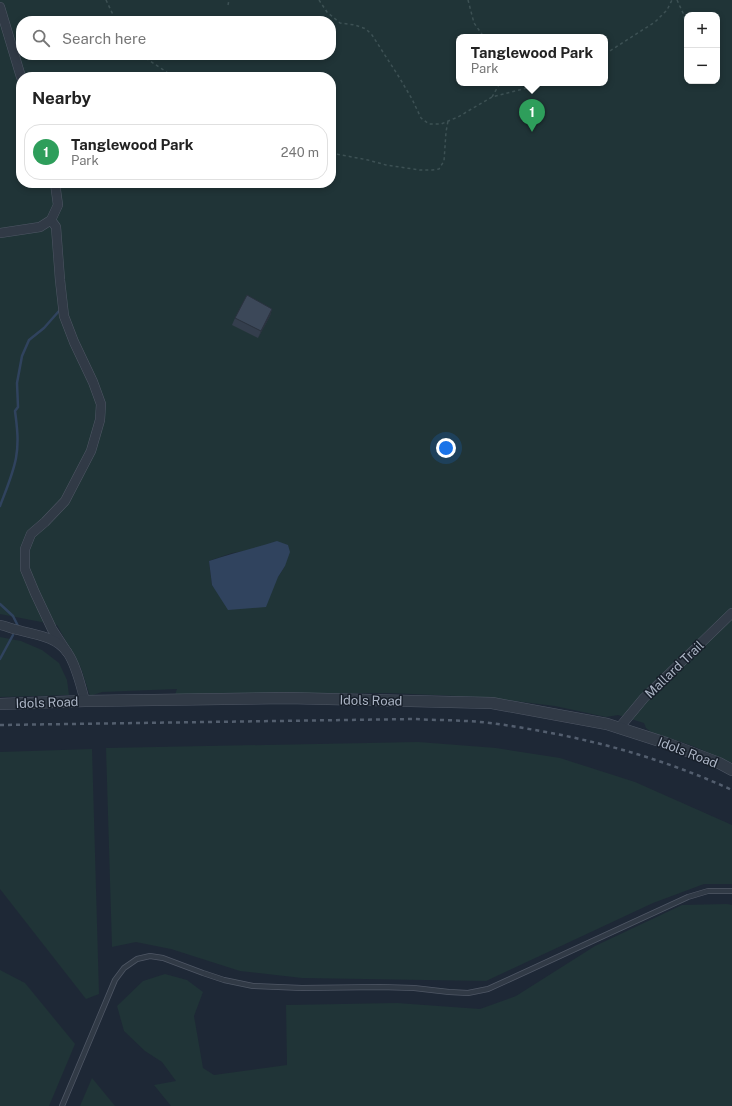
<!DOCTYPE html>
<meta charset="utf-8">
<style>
body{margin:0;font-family:"Public Sans",sans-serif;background:#f6f6f6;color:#222}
.controls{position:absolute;right:12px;top:12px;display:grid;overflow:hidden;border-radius:8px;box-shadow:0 2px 6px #0003}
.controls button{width:36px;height:36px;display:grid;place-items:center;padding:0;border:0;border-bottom:1px solid #e0e0e0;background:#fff;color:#222;font:20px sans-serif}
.you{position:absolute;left:446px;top:448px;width:14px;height:14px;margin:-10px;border:3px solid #fff;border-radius:50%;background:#1a73e8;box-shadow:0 0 0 6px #1a73e833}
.badge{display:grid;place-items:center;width:26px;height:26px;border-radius:50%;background:#ea580c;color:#fff;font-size:13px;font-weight:700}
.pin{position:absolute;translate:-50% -33px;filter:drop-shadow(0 1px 2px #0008)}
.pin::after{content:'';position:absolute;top:21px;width:14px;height:12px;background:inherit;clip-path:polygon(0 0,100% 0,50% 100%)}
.popup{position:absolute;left:456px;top:34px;width:152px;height:52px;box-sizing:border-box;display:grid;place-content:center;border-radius:8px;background:#fff;filter:drop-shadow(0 1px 3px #0005);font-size:13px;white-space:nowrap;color:#767676}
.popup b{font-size:15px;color:#222}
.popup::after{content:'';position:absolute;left:50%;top:100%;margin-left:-8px;border:8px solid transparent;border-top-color:#fff}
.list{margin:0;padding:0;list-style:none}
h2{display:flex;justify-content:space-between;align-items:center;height:52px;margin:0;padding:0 16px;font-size:17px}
h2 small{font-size:13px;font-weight:400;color:#767676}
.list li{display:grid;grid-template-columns:26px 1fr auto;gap:12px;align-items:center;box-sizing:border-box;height:56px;margin:0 8px 8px;padding:0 8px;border:1px solid #e0e0e0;border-radius:16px}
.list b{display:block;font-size:15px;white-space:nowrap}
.list p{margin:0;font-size:13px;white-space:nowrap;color:#767676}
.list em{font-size:13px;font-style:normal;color:#767676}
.icon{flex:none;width:22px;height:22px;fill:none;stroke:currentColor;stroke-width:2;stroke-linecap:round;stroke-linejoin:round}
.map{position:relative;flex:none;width:732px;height:1106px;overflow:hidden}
.search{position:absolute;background:#fff;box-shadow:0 2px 6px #0003;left:16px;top:16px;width:320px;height:44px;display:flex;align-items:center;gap:10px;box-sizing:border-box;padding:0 14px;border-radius:16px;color:#767676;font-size:15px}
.panel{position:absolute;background:#fff;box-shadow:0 2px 6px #0003;left:16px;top:72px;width:320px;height:116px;border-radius:16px}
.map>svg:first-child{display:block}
.green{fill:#203437;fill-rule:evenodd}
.water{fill:#30435e}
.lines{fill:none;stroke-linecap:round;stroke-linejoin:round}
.stream{stroke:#30435e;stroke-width:2.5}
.service-casing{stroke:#4f5765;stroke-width:6}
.minor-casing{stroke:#4f5765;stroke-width:10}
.tertiary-casing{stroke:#4f5765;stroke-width:12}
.path{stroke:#3d5154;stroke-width:1.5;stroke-dasharray:3 3;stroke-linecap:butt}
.service{stroke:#313a46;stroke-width:4.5}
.minor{stroke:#313a46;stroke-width:9}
.tertiary{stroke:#313a46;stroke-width:11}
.rail{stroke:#535e6e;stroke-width:2.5;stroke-dasharray:4 4;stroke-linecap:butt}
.wall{fill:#343e4d}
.shaded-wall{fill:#2a323e}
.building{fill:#3c4859;stroke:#2a323e}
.labels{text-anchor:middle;stroke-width:3;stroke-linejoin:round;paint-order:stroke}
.street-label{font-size:13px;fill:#abb4c4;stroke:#171f2a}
</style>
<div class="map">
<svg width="732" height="1106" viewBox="0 0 732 1106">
<rect width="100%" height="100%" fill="#1e2836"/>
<g class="green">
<path d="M0,0H732V763L693,746L651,732L646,728L644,723L618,715L606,717L555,706L480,697L389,693L175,695L177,689L102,692L90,696L81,668L57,625L0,614ZM687,15H717V81H687ZM21,21H331V55H21ZM459,37H605V83H459ZM21,77H331V183H21ZM251,550L285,566L278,577L220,596L212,585L209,561L232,553Z"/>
<polygon points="0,637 21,641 42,650 59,663 67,680 69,695 0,697"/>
<polygon points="418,742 496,748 560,758 635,782 732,825 732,884 704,884 653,903 486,981 302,978 240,971 171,949 136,942 112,947 106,748"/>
<polygon points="92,749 99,994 86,999 0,889 0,752"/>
<polygon points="727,904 732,905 732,1106 171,1106 154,1085 176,1081 162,1062 145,1051 124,1031 117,1006 143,981 165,974 187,980 203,992 194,1016 203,1068 214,1075 287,1065 286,1005 397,1003 480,1009 516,996 595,946 682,905"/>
<polygon points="0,970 25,983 75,1044 49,1106 0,1106"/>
<polygon points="92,1078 115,1106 80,1106"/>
</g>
<path class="water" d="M277,541L288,545L290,552L285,566L278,577L266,607L228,610L212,585L209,561C232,553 255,548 277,541Z"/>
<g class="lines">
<g class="stream">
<path d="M0,506C6,490 13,474 16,458C19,442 17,426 15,411L18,407L17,383L22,356L29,340L44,328L59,311"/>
<polyline points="0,604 13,616 18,626"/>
<polyline points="0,659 13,635"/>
</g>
<defs>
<polyline id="service" points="62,1106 115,980 124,968 137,959 150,956 163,958 203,973 224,980 253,986 302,988 380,987 414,988 449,992 468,993 488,989 510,979 688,897 708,891 732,891"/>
<g id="minor">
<polyline points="0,7 21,77"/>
<polyline points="51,220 56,227 60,280 64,316 74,342 93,382 101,404 100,420 91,451 65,501 45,522 31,534 25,549 25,569 35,593 52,629 67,652"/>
<polyline points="0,233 40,227 51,220 58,205 55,183"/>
<path d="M0,625C6,626 12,629 18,630C35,635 55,636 67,652C76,664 81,687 85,701"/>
<polyline points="619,728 644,698 732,613"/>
</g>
<polyline id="tertiary" points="0,704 85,701 287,698 492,703 607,724 666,743 719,763 732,770"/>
</defs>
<use href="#service" class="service-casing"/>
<use href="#minor" class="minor-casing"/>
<use href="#tertiary" class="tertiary-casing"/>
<g class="path">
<polyline points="106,0 116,21"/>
<polyline points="319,0 327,12 340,23 355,25 366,29 372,35 399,77 412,99 421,118 429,124 441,124 458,117 492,97 546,83"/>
<polyline points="468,0 474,23 484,37"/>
<polyline points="677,0 683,13 687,28"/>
<polyline points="228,5 229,0"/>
<polyline points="605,54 655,22 667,10 672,0"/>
<polyline points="141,55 174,77"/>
<polyline points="492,97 500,83"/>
<polyline points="331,153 368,160 386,165 420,170 432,170 439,169 444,161 446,132 448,121"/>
</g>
<use href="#service" class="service"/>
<use href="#minor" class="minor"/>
<use href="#tertiary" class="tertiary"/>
<path class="rail" d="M0,725L414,719C431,720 449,720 466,721C489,722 512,726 535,730C603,742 669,761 732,790"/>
</g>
<polygon class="wall" points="272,309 270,316 258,338 232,325 235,318"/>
<polygon class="shaded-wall" points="272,309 270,316 258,338 261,331"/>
<polygon class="building" points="247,295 272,309 261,331 235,318"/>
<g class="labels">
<g class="street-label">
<text transform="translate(674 669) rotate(-44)" y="5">Mallard Trail</text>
<text transform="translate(371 700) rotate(1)" y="5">Idols Road</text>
<text transform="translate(47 702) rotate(-2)" y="5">Idols Road</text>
<text transform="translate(688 752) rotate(21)" y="5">Idols Road</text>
</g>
</g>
</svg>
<div class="controls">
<button>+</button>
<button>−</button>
</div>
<div class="you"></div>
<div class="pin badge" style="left:532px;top:132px;background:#2e9e5b">1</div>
<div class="popup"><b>Tanglewood Park</b>Park</div>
<div class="search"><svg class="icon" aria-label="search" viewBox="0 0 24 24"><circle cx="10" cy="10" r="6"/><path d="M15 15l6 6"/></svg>Search here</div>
<section class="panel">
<h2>Nearby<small></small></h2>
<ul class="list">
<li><span class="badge" style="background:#2e9e5b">1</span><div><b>Tanglewood Park</b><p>Park</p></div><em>240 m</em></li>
</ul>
</section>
</div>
